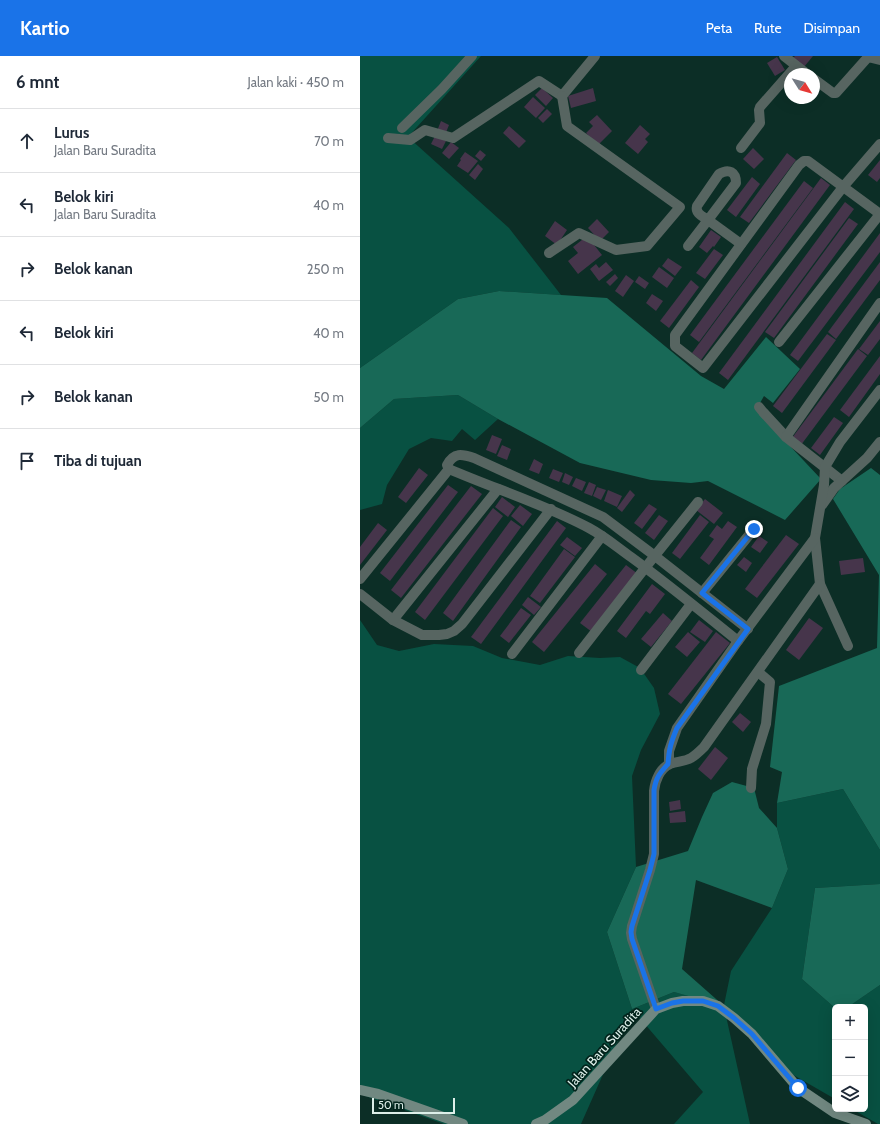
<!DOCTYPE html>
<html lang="id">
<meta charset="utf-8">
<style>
body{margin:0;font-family:Cabin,sans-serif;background:#f2f2f3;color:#1f2937}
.controls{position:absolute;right:12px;bottom:12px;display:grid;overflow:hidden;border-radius:6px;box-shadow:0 4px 16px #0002}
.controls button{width:36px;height:36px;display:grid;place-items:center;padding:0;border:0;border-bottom:1px solid #e0e1e3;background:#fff;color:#1f2937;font:20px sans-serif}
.compass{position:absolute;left:424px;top:12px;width:36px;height:36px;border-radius:50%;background:#fff;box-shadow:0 4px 16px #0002;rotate:127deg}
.scale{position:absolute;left:12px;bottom:10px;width:83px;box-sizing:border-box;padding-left:4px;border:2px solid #ddefe9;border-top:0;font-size:11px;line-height:14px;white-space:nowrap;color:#ddefe9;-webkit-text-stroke:3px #02241c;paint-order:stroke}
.stop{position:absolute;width:12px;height:12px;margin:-9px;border:3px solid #1a73e8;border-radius:50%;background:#fff}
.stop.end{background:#1a73e8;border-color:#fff;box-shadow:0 1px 4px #0008}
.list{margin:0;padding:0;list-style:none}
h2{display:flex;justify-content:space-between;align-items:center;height:52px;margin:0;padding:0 16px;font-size:17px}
h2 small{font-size:13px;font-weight:400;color:#747a83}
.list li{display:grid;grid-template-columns:26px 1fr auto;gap:12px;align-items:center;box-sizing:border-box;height:64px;padding:0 16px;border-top:1px solid #e0e1e3}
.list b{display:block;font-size:15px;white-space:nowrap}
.list p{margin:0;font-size:13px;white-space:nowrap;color:#747a83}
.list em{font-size:13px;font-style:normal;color:#747a83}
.icon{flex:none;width:22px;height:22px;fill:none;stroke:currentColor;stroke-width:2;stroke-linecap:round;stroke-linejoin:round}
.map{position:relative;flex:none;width:520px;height:1068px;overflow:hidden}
header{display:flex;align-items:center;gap:24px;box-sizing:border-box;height:56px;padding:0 20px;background:#1a73e8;color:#fff}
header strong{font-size:19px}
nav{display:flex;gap:22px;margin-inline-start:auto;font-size:14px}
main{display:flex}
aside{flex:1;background:#fff}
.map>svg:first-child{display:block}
.green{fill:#085142}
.forest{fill:#186957}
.building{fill:#46354b}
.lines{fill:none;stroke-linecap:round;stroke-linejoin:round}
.street{stroke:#576561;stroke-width:10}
.secondary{stroke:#718881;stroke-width:10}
.route{stroke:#1a73e8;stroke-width:5}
.labels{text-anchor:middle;stroke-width:3.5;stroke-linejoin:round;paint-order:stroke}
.street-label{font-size:13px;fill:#ddefe9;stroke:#02241c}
</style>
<header>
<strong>Kartio</strong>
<nav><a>Peta</a><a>Rute</a><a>Disimpan</a></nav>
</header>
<main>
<aside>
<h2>6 mnt<small>Jalan kaki · 450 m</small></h2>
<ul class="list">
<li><svg class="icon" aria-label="ahead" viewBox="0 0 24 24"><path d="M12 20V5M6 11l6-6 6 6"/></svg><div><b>Lurus</b><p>Jalan Baru Suradita</p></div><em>70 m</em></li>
<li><svg class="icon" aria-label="left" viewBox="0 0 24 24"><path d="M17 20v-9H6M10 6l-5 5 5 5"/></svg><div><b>Belok kiri</b><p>Jalan Baru Suradita</p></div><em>40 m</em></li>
<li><svg class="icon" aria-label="right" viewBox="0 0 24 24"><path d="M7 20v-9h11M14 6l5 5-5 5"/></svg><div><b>Belok kanan</b></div><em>250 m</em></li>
<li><svg class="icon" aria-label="left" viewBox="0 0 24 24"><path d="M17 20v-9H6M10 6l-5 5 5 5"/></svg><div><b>Belok kiri</b></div><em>40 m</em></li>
<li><svg class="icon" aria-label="right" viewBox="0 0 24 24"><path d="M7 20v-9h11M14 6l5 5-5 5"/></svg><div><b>Belok kanan</b></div><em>50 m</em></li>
<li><svg class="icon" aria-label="arrive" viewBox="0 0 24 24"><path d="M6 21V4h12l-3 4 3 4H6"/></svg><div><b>Tiba di tujuan</b></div></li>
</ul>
</aside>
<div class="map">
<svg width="520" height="1068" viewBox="0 0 520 1068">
<rect width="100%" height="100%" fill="#0c2e26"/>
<g class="green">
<polygon points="0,0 121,0 48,81 149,172 201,239 139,235 98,243 0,312"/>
<polygon points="98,339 138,363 115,384 102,373 92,385 71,382 49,393 27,429 22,448 0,454 0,372 34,343"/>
<polygon points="0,564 17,589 39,595 74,588 113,590 142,602 180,609 208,600 240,602 260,601 280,612 294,632 300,658 281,694 272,720 276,811 247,876 272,953 314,936 364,949 371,915 412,852 428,813 417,772 417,747 483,733 520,794 520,828 455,832 442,923 475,952 475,1043 423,1013 364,951 390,1068 314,1068 343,1036 272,953 221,1068 84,1068 0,1038"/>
<polygon points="520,929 520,1068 518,1068 492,1053 505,1053 505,951 488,951"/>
</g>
<g class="forest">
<polygon points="139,235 247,242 341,320 364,333 406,281 440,313 413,347 404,340 396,354 461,423 425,464 348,425 331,427 291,424 220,407 138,363 98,339 34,343 0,372 0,312 98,243"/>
<polygon points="511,412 520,419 520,794 483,733 417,747 422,716 410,711 419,630 517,592 519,519 473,443 480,433"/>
<polygon points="372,726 394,732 399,752 417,772 428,813 412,852 336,824 322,913 364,950 314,936 272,953 247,876 276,811 328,795 342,761 353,737"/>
<polygon points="520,828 520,929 488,951 475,951 475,952 442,923 455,832"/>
</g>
<g class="building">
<polygon points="435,0 453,0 444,11 433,2"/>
<polygon points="417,1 425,14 415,20 407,7"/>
<polygon points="182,32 193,42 186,50 175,39"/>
<polygon points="233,32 236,45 211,52 208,40"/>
<polygon points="173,41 185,52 176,62 164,51"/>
<polygon points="187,53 192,58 183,67 178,62"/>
<polygon points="237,59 252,75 238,89 226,77 233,70 229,66"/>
<polygon points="81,65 89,69 85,79 77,75"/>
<polygon points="280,69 290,78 285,83 288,86 278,98 265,87"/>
<polygon points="149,70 166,85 159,92 143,77"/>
<polygon points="75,80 86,85 82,93 71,88"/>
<polygon points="91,86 99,92 89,103 82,97"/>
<polygon points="393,92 404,103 394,113 383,103"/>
<polygon points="120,94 126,99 121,105 115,100"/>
<polygon points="105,96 118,105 108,117 97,110 101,104 100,103"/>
<polygon points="427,97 436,104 389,167 380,161"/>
<polygon points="520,104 520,122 517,126 508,119"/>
<polygon points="118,108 123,113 115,124 109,119"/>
<polygon points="392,121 400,128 376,161 367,154"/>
<polygon points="461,122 470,129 341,304 332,297"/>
<polygon points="444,125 453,132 339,286 330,279"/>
<polygon points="485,146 494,153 368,324 359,317"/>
<polygon points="489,162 498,168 414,282 405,276"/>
<polygon points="237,163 249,176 240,185 228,172"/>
<polygon points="195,165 207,174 197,189 185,180"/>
<polygon points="351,174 361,181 354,191 353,190 347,197 339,191"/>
<polygon points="520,177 520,196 438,305 430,299"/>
<polygon points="227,180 242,199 218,218 208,205 218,197 213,191"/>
<polygon points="354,193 363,199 345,223 336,217"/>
<polygon points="308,202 322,211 315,220 302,210"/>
<polygon points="246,206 253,214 239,225 230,213 236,208 239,212"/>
<polygon points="520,206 520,224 476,283 468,276"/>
<polygon points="299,211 314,222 307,232 292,221"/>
<polygon points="255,218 258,222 250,230 246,226"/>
<polygon points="266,219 274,225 263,241 255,235"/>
<polygon points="279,220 289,227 285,233 275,226"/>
<polygon points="331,224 339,231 309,272 300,265"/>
<polygon points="292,238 303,245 296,255 286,247"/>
<polygon points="520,265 520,283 508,299 499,293"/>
<polygon points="467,278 476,284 422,357 413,350"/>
<polygon points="498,293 507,300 441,389 432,382"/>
<polygon points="520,300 520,318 489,361 480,354"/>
<polygon points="474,361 483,367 460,399 451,392"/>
<polygon points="132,379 142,383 136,398 126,394"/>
<polygon points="142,389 151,393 147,404 137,400"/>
<polygon points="174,403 183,408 179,418 169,414"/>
<polygon points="59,412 68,419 46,447 38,441"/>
<polygon points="193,413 203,417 199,426 189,422"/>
<polygon points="205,417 213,421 209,429 202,426"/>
<polygon points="216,422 226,426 222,435 212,430"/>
<polygon points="229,426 236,429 232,440 224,437"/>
<polygon points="88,429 98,436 30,525 20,517"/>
<polygon points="111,430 122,438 41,542 31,534"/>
<polygon points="237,431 246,434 241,444 233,440"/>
<polygon points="248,434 262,440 257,451 244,445"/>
<polygon points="270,434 275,439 262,456 257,452"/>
<polygon points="142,441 155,451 148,461 135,451"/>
<polygon points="345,443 363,457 354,468 336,454"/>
<polygon points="289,448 297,453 282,473 274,467"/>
<polygon points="160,449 172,458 163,470 151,460"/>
<polygon points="133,452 143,460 65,564 55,556"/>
<polygon points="299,459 308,465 294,484 285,477"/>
<polygon points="340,459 349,466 320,503 312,497"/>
<polygon points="151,464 161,471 93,565 83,557"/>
<polygon points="197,465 206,472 121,588 111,581"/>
<polygon points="368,465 377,471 349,509 340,502 354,483 349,480 357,469 362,473"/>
<polygon points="18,467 27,474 0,509 0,491"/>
<polygon points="426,479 439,488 397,542 385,533"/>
<polygon points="399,480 408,486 400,497 391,491"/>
<polygon points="207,481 222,492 215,500 200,489"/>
<polygon points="204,493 215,501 180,547 170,540"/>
<polygon points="384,501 392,507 386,516 377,509"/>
<polygon points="503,502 505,516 481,519 479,505"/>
<polygon points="235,508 247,518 184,596 172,586"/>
<polygon points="266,509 278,518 232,576 220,567"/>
<polygon points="292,528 305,538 290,558 286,555 266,582 257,575"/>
<polygon points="168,541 181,551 174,559 162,549"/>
<polygon points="161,552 171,559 149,587 140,580"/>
<polygon points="303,557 312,565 291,591 281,583"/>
<polygon points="449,562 463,572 439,604 426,594"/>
<polygon points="339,564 353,575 345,586 330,576"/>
<polygon points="328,576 340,586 327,601 315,591"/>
<polygon points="356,576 370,587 321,648 308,638"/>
<polygon points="380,657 391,666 383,676 372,666"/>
<polygon points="355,691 368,702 351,724 338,713"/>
<polygon points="320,744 321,753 310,755 309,746"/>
<polygon points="325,755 326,766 310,767 309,757"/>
</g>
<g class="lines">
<g class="street">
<polyline points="424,0 447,18"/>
<polyline points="454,23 473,37 476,37 509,0 512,2 520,4"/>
<polyline points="42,72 82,33 112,0"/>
<polyline points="28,82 50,84 65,74 93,82 179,25 202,40 235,0"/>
<polyline points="520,88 483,131 343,312 315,290 315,279 439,109 444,105 448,105 520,158"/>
<polyline points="381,92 400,67 399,54 400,51 436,10"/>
<path d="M328,190L348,164C342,160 335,157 337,150L359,118C369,112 376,116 376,127L348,164L381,188"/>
<polyline points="189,197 219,177 256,194 287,190 320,151 207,70 202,40"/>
<polyline points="419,286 520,158"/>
<polyline points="399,351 403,356 426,381 482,425"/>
<polyline points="426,381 520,247"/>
<polyline points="462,449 474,432 507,402 520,386"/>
<polyline points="0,523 89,413"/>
<polyline points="342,537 394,473"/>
<polyline points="0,538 33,564 62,579 79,579 87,578 94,575 102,568 191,453"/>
<polyline points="33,564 138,433"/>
<path d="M378,585C343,557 308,528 271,501C257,491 244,480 229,472C184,448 135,433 89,413L87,409C94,396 102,398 114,402L243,461L295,500L388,573"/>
<polyline points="488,590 460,528 455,482 464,429 465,411 480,386 520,334"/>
<polyline points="219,597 285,512 338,446"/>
<polyline points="152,598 242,480"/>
<polyline points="281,614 331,548"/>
<polyline points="309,708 309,695 317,672 378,585 455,482"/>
<polyline points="391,732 392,713 406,668 410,626 398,616"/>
<path d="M296,953L272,883L271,877L272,870L290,814L294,798V735C295,725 300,712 310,708C317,705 324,706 331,702C336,699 340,695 344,691L460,528"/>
</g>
<g class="secondary">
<polyline points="0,1034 18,1038 103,1068"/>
<polyline points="176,1068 185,1064 213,1044 296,953 312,947 323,945 343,945 358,950 374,962 392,978 438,1032 475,1057 506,1068"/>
</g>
</g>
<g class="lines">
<path class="route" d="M394,473L342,537L388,573L317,672C311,686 309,693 308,708C300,717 296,721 294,734V798L290,814L272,870L271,876L272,883L296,953L312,947L323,945H343L358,950L374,962L392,978L438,1032"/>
</g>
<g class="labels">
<g class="street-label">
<text transform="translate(244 991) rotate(-48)" y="5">Jalan Baru Suradita</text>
</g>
</g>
</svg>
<div class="controls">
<button>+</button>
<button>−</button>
<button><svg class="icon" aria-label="layers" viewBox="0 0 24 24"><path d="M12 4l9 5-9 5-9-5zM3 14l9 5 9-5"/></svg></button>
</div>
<svg class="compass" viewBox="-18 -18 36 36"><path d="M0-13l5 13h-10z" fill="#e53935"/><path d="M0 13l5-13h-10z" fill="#747a83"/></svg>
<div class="scale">50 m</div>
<div class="stop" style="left:438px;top:1032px"></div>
<div class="stop end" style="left:394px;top:473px"></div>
</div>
</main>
